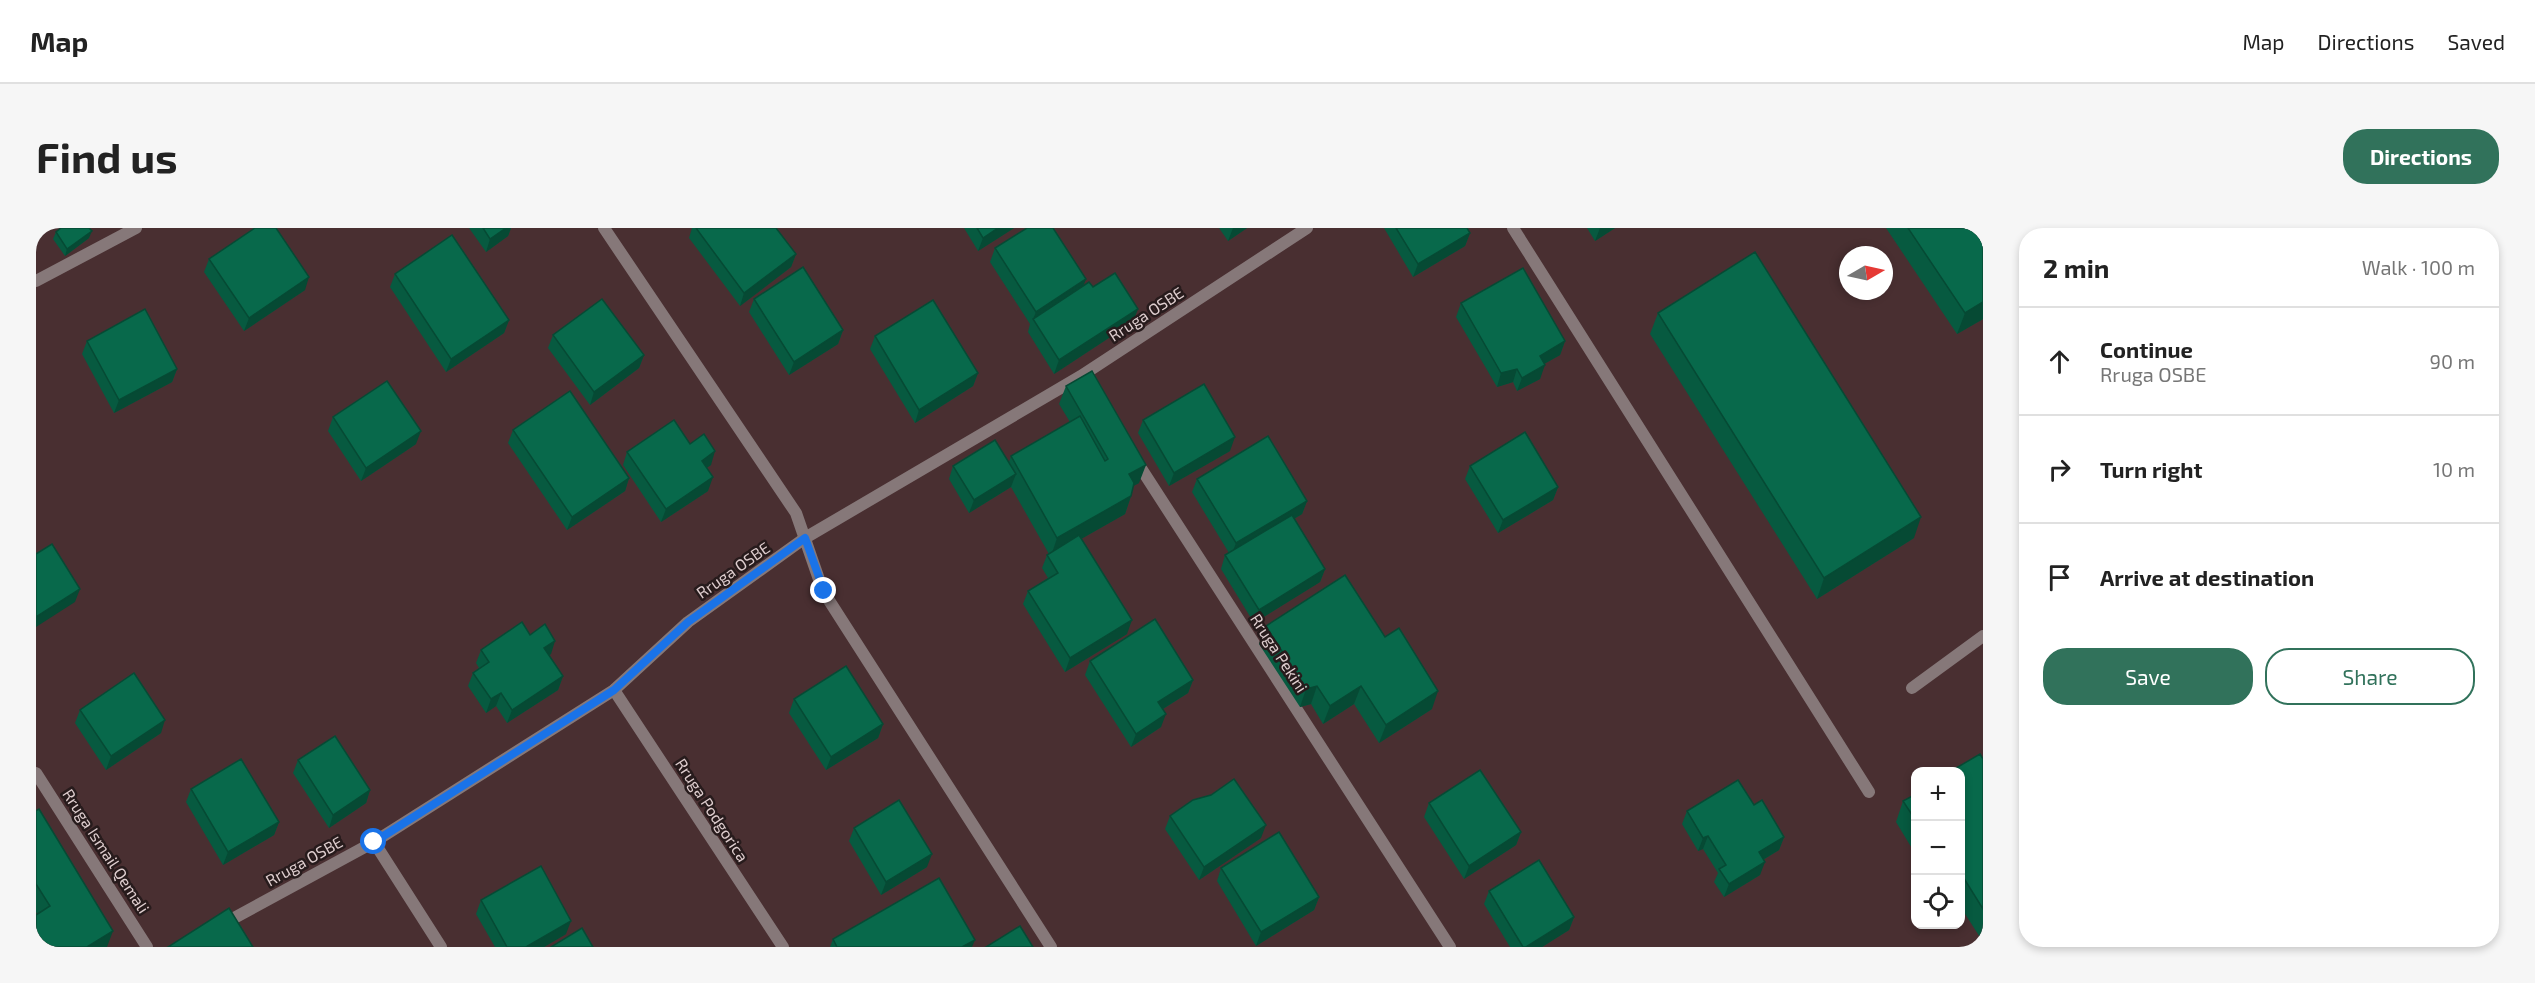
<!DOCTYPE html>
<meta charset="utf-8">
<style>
body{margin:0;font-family:"Exo 2",sans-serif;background:#f6f6f6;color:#222}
.controls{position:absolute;right:18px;bottom:18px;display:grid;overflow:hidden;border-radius:12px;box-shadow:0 3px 9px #0003}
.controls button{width:54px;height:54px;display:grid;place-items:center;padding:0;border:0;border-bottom:2px solid #e0e0e0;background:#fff;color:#222;font:30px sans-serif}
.compass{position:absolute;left:1803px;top:18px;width:54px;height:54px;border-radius:50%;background:#fff;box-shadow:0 3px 9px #0003;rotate:81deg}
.stop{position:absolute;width:18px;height:18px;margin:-14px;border:4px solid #1a73e8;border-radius:50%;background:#fff}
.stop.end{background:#1a73e8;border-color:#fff;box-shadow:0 2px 6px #0008}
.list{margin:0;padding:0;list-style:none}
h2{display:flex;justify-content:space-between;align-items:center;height:78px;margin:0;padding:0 24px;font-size:26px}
h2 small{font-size:20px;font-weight:400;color:#767676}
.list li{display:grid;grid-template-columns:39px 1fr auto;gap:18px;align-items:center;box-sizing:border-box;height:108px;padding:0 24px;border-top:2px solid #e0e0e0}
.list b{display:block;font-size:22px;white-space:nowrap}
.list p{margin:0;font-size:20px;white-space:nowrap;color:#767676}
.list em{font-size:20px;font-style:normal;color:#767676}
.actions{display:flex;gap:12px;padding:18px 24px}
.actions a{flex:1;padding:14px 0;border:2px solid #31725b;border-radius:24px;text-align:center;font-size:21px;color:#31725b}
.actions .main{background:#31725b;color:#fff}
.icon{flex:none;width:33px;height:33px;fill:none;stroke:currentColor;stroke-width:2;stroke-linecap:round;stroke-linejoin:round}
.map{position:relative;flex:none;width:1947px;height:719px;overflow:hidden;border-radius:24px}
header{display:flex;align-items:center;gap:36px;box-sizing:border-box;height:84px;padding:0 30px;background:#fff;border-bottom:2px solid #e0e0e0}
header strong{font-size:28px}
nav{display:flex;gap:33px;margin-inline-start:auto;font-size:21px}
.intro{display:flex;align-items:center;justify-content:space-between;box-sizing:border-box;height:144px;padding:0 36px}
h1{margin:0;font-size:42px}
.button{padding:15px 27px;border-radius:24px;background:#31725b;color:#fff;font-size:21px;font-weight:700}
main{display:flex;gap:36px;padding:0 36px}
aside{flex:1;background:#fff;border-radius:24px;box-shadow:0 3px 9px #0003}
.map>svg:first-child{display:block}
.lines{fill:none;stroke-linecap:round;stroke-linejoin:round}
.service{stroke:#867879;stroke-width:12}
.minor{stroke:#867879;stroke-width:12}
.tertiary{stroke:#867879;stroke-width:12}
.wall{fill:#075a40}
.shaded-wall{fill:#064a34}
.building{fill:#08694b;stroke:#064a34;stroke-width:1.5}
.route{stroke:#1a73e8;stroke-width:8}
.labels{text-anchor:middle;stroke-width:5;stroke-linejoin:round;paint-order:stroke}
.street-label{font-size:16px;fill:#decdce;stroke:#271b1c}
</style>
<header>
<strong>Map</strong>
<nav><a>Map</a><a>Directions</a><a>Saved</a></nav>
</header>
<div class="intro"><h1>Find us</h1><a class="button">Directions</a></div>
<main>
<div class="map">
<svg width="1947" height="719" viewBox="0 0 1947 719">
<rect width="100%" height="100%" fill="#492f31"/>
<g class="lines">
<g class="service">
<polyline points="0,53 100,0"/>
<polyline points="1876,460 1947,408"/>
</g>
<g class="minor">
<polyline points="568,0 760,285 787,363 1015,719"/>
<polyline points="1477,0 1833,564"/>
<polyline points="1099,231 1414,719"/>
<polyline points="578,462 747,719"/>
<polyline points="338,614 405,719"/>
</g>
<g class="tertiary">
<polyline points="0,545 111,719"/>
<polyline points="187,696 338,614 578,462 652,394 769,310 1045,148 1271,0"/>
</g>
</g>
<g class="wall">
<polygon points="433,0 475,0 472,8 450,24"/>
<polygon points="656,0 740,0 760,26 755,39 704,78 653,10"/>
<polygon points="928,0 978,0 942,23"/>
<polygon points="1183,0 1211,0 1192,13"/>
<polygon points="1348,0 1431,0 1434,5 1429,18 1377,49"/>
<polygon points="1551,0 1579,0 1559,13"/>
<polygon points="1850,0 1947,0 1947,91 1921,106"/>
<polygon points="20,4 53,10 29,28 17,11"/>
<polygon points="959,20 1047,58 1057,59 1097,94 1018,146 992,104 994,96 954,34"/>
<polygon points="173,31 269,62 208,103 168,44"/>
<polygon points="359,46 473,92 468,105 410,144 354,59"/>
<polygon points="718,71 807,102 802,116 753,147 713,84"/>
<polygon points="1425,75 1529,113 1524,127 1508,136 1504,151 1481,163 1477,154 1461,159 1420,89"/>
<polygon points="1622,85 1878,310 1781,371 1614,106"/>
<polygon points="517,107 608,127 603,140 554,177 512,120"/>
<polygon points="839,108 942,145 937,158 879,195 834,121"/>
<polygon points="51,113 141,141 136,154 78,185 46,126"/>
<polygon points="1030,158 1103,255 1097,258 1095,268 1089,286 1045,311 1091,406 1029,444 987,376 992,363 1012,350 1006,340 1011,327 1013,326 975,259 933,285 913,251 917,238 973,234 975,228 1034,194 1023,176"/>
<polygon points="297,189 380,216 325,253 292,203"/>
<polygon points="1107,192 1194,223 1133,258 1102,205"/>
<polygon points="477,202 593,250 589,263 531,302 472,215"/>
<polygon points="654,216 675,237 670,240 672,263 625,294 587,237 591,224"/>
<polygon points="1434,238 1522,259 1517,272 1462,305 1429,251"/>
<polygon points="1161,251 1271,273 1266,286 1258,291 1289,341 1284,354 1218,395 1185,341 1189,327 1193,325 1156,264"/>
<polygon points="1230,398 1396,481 1343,515 1318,476 1287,496 1275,476 1264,479 1223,416"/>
<polygon points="494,407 515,426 513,427 527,448 522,462 471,495 460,478 450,485 432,458 437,445 443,440 440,435 445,422"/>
<polygon points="1054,433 1157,452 1152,465 1127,481 1125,499 1095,519 1049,447"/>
<polygon points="758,471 847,496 842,510 790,542 753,485"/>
<polygon points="44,482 125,505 70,542 39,495"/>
<polygon points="1947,531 1947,714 1924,678 1924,543"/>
<polygon points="262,532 334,562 330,575 293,600 257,545"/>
<polygon points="155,561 243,594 238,607 187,637 150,574"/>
<polygon points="1880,566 1880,627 1860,594 1867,573"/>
<polygon points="1393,575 1485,604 1480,617 1428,651 1388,589"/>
<polygon points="1718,577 1748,609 1743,622 1727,632 1724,647 1688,669 1678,654 1682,645 1667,621 1662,623 1646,596 1651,583"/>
<polygon points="0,583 77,703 1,686 0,684"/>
<polygon points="1134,588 1225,610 1163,652 1129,601"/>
<polygon points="818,600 891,639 845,667 813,613"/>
<polygon points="1185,640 1283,669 1278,682 1220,718 1181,653"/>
<polygon points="1453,663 1538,689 1533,702 1506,719 1474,719 1448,676"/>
<polygon points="445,672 530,706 508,719 459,719 440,686"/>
<polygon points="797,711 936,719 794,719"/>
</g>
<g class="shaded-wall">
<polygon points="469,0 475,0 472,8 450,24 454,11"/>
<polygon points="962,0 978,0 942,23 947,10"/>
<polygon points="1197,0 1211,0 1192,13"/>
<polygon points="1564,0 1579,0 1559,13"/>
<polygon points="56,3 53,10 29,28 31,21"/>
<polygon points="1434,5 1429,18 1377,49 1382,36"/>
<polygon points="760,26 755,39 704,78 708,65"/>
<polygon points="273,49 269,62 208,103 213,90"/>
<polygon points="1050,51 1045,64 997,91 1000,84"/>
<polygon points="1947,74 1947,91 1921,106 1929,85"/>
<polygon points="1102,81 1097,94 1018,146 1023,132"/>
<polygon points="473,92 468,105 410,144 415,131"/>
<polygon points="807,102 802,116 753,147 758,134"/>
<polygon points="1529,113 1524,127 1499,141 1504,128"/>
<polygon points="608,127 603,140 554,177 558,164"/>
<polygon points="1509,137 1504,151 1481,163 1486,150"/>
<polygon points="141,141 136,154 78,185 83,172"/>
<polygon points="1481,141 1477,154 1461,159 1465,145"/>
<polygon points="942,145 937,158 879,195 883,182"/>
<polygon points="385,203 380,216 325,253 330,240"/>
<polygon points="1199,209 1194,223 1133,258 1138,245"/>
<polygon points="679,223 675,237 661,246 666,233"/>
<polygon points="1110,237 1103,255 1086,264 1093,246"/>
<polygon points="980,246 975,259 933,285 938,272"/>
<polygon points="677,249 672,263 625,294 630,281"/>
<polygon points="593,250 589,263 531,302 536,289"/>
<polygon points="1522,259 1517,272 1462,305 1467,292"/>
<polygon points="1095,268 1089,286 1015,328 1021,310"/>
<polygon points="1271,273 1266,286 1195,328 1200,315"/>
<polygon points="1885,289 1878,310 1781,371 1788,350"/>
<polygon points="1289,341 1284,354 1218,395 1223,382"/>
<polygon points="44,361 39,374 0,399 0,389"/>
<polygon points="1096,392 1091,406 1029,444 1034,430"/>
<polygon points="519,413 515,426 503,433 508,420"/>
<polygon points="527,448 522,462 471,495 476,482"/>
<polygon points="1157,452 1152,465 1117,487 1122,474"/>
<polygon points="1281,458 1275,476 1264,479 1270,461"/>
<polygon points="1325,458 1318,476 1287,496 1294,478"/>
<polygon points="1402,463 1396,481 1343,515 1350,497"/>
<polygon points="465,465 460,478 450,485 455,471"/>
<polygon points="1130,486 1125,499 1095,519 1100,506"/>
<polygon points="129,492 125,505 70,542 75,528"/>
<polygon points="847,496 842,510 790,542 795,529"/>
<polygon points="334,562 330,575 293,600 297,587"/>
<polygon points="243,594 238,607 187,637 192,624"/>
<polygon points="1230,597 1225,610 1163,652 1168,639"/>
<polygon points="1485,604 1480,617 1428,651 1433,638"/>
<polygon points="1672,608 1667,621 1662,623 1667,610"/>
<polygon points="1748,609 1743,622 1718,637 1723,624"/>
<polygon points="896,626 891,639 845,667 850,654"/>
<polygon points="1729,634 1724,647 1688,669 1693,656"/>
<polygon points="1283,669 1278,682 1220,718 1225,704"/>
<polygon points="1538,689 1533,702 1506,719 1490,719"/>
<polygon points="535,693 530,706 508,719 490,719"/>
<polygon points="77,703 71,719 51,719"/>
<polygon points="939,712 936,719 926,719"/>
</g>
<g class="building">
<polygon points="25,0 53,0 56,3 31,21 20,4"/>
<polygon points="219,0 240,0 273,49 213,90 173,31"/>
<polygon points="447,0 470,0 454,11"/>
<polygon points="660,0 740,0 760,26 708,65"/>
<polygon points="941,0 962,0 947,10"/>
<polygon points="991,0 1017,0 1050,51 1000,84 959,20"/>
<polygon points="1360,0 1431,0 1434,5 1382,36"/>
<polygon points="1872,0 1947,0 1947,74 1929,85"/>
<polygon points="416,7 473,92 415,131 359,46"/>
<polygon points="1719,24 1885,289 1788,350 1622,85"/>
<polygon points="767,39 807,102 758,134 718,71"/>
<polygon points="1487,40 1529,113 1504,128 1509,137 1486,150 1481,141 1465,145 1425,75"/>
<polygon points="1079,45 1102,81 1023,132 997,91 1053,54 1057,59"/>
<polygon points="566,71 608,127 558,164 517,107"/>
<polygon points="897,72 942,145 883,182 839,108"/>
<polygon points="109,81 141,141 83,172 51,113"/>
<polygon points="1056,143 1110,237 1093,246 1098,255 1095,268 1021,310 975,228 1044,188 1069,233 1072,231 1030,158"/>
<polygon points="351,153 385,203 330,240 297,189"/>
<polygon points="1168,156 1199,209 1138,245 1107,192"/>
<polygon points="534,163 593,250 536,289 477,202"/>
<polygon points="638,192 654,216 668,206 679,223 666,233 677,249 630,281 591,224"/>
<polygon points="1489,204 1522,259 1467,292 1434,238"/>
<polygon points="1232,208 1271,273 1200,315 1161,251"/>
<polygon points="959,212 980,246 938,272 917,238"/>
<polygon points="1256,287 1289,341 1223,382 1189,327"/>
<polygon points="1043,307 1096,392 1034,430 992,363 1022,345 1011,327"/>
<polygon points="16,316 44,361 0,389 0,326"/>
<polygon points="1309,347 1349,409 1363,400 1402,463 1350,497 1325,458 1294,478 1281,458 1270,461 1230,398"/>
<polygon points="1119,391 1157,452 1122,474 1130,486 1100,506 1054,433"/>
<polygon points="486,394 494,407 509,396 519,413 508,420 527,448 476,482 465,465 455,471 437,445 453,434 445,422"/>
<polygon points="810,438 847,496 795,529 758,471"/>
<polygon points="98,445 129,492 75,528 44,482"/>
<polygon points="299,508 334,562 297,587 262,532"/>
<polygon points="1944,526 1947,531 1947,681 1924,644 1924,543 1915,543"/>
<polygon points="205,531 243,594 192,624 155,561"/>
<polygon points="1444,542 1485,604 1433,638 1393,575"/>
<polygon points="1198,551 1230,597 1168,639 1134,588 1157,572 1175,567"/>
<polygon points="1702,552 1718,577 1726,572 1748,609 1723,624 1729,634 1693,656 1683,641 1690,637 1672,608 1667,610 1651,583"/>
<polygon points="1880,566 1880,593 1867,573"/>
<polygon points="863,572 896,626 850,654 818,600"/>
<polygon points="3,581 77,703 51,719 0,719 0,687 14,678 0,656 0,583"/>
<polygon points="1243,604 1283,669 1225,704 1185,640"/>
<polygon points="1503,632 1538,689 1490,719 1487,719 1453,663"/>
<polygon points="505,638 535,693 490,719 471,719 445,672"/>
<polygon points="903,650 939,712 926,719 801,719 797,711"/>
<polygon points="193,680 217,719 132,719"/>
<polygon points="984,698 997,719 950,719"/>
<polygon points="546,700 557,719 515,719"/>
</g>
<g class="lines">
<polyline class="route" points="338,614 578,462 652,394 769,310 788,363"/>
</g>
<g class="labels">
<g class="street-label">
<text transform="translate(1110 86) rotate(-33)" y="6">Rruga OSBE</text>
<text transform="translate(697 342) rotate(-35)" y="6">Rruga OSBE</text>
<text transform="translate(1243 425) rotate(57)" y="6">Rruga Pekini</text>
<text transform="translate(676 582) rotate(57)" y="6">Rruga Podgorica</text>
<text transform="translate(70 623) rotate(57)" y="6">Rruga Ismail Qemali</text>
<text transform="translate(268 633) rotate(-29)" y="6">Rruga OSBE</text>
</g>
</g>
</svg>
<div class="controls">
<button>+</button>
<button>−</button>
<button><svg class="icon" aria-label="locate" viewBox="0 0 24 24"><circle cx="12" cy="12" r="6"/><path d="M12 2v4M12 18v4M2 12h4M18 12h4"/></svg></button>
</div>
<svg class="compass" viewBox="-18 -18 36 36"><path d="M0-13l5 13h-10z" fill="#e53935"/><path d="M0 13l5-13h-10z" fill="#767676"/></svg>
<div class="stop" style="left:338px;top:614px"></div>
<div class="stop end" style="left:788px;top:363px"></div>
</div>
<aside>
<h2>2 min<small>Walk · 100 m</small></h2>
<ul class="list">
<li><svg class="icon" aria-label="ahead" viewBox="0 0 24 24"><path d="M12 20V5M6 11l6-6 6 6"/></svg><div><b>Continue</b><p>Rruga OSBE</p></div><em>90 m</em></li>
<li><svg class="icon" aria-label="right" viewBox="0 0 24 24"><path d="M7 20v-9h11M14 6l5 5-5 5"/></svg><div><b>Turn right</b></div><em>10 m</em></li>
<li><svg class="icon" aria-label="arrive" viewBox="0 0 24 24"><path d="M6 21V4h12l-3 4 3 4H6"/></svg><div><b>Arrive at destination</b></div></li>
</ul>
<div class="actions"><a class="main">Save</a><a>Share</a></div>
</aside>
</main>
